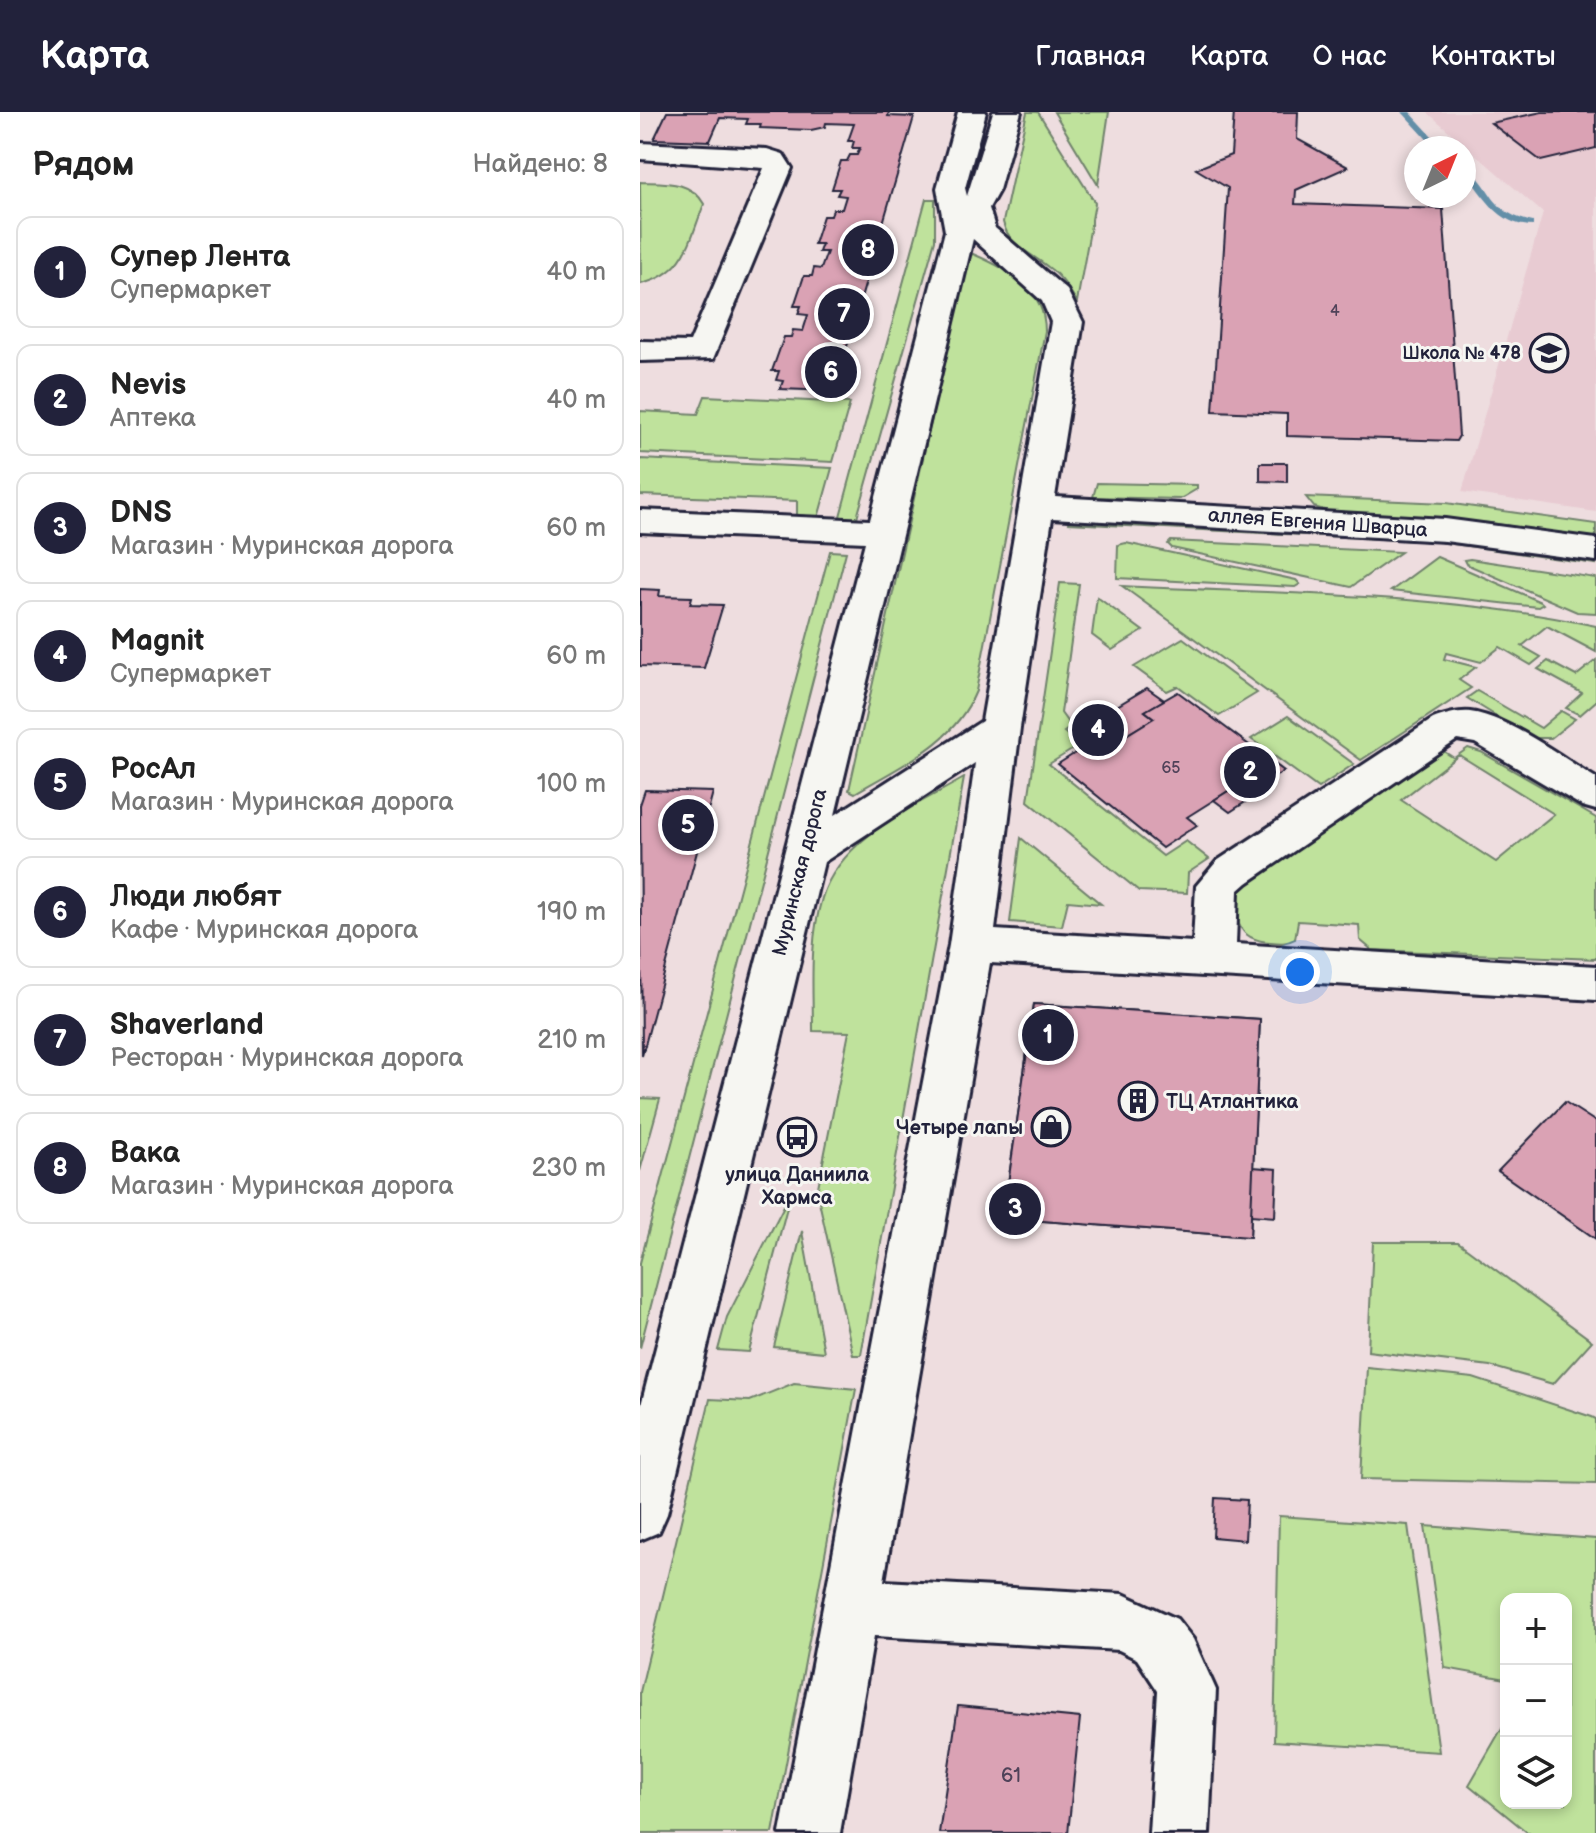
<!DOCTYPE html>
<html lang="ru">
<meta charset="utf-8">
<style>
body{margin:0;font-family:"Balsamiq Sans",sans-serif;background:#f2f2f2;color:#222}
.controls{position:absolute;right:24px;bottom:24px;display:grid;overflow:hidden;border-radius:16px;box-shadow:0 4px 12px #0003}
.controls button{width:72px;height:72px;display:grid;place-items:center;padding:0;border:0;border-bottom:2px solid #e0e0e0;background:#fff;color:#222;font:40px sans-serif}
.compass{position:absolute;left:764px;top:24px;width:72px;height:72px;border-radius:50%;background:#fff;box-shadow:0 4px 12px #0003;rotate:43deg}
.you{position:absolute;left:660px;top:860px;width:28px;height:28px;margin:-20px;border:6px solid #fff;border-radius:50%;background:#1a73e8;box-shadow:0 0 0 12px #1a73e833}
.badge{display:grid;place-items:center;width:52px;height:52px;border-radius:50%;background:#22223b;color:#fff;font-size:26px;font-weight:700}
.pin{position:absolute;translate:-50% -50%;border:4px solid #fff;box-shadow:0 2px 8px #0006}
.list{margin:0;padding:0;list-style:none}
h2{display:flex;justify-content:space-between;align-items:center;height:104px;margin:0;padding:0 32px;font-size:34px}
h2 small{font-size:26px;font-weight:400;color:#767676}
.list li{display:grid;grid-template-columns:52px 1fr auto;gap:24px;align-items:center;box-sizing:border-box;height:112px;margin:0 16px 16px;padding:0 16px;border:2px solid #e0e0e0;border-radius:16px}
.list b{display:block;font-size:30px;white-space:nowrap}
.list p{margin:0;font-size:26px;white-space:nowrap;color:#767676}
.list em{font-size:26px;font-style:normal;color:#767676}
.icon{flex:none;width:44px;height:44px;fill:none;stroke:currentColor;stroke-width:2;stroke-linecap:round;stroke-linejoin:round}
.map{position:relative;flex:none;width:956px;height:1721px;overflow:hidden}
header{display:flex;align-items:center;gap:48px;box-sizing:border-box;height:112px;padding:0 40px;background:#22223b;color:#fff}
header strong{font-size:38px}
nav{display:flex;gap:44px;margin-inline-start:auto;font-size:28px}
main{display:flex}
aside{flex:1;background:#fff}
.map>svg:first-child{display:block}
.built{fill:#e8cbd2}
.green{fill:#bfe29c;stroke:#70826c;stroke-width:2;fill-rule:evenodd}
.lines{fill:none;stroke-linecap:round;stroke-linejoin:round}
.stream{fill:#638fa8;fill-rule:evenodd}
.building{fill:#daa2b4;stroke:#22223b;stroke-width:2}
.minor-casing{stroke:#22223b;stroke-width:6}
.minor{fill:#f6f6f2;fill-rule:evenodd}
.labels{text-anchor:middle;stroke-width:6;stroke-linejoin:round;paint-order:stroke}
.number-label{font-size:16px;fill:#504259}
.far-poi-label{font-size:18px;font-weight:bold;fill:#22223b;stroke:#f6f6f2;text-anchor:end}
.street-label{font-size:20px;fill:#22223b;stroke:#f6f6f2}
.poi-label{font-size:20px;font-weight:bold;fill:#22223b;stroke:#f6f6f2;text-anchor:start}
.near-number-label{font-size:20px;fill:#504259}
</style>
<header>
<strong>Карта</strong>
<nav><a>Главная</a><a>Карта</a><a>О нас</a><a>Контакты</a></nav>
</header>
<main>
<aside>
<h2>Рядом<small>Найдено: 8</small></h2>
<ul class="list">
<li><span class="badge">1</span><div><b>Супер Лента</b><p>Супермаркет</p></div><em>40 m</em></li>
<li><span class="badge">2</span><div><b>Nevis</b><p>Аптека</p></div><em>40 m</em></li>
<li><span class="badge">3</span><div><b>DNS</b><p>Магазин · Муринская дорога</p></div><em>60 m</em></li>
<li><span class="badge">4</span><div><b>Magnit</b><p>Супермаркет</p></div><em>60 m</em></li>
<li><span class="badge">5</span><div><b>РосАл</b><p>Магазин · Муринская дорога</p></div><em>100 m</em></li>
<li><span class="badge">6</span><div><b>Люди любят</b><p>Кафе · Муринская дорога</p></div><em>190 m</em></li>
<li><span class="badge">7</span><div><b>Shaverland</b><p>Ресторан · Муринская дорога</p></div><em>210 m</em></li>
<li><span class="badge">8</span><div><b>Вака</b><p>Магазин · Муринская дорога</p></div><em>230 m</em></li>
</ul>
</aside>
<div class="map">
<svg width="956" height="1721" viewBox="0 0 956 1721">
<rect width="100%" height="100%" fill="#eedddf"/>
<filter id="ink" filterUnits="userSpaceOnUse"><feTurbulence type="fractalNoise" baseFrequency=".0125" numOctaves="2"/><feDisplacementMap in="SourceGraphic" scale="16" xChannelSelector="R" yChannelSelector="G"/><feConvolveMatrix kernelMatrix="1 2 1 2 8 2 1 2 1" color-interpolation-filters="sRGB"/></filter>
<g filter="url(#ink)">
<polygon class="built" points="787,0 956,0 956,400 822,380 903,101"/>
<g class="green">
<path d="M387,0H398L455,91L437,190C429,177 421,164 408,155C391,141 368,133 363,110Z"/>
<polygon points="414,0 469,0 458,73"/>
<path d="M0,70C24,71 51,68 64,92C49,130 46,161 1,172Z"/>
<polygon points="286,87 295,87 295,128 216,409 199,408"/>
<path d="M333,142C368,157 405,176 405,219L336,579C314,632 262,653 215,681L209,678L328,144Z"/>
<polygon points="65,284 210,291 193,350 0,341 0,299 58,302"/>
<polygon points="0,347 192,356 178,406 157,403 157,389 0,383"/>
<polygon points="457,371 557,373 557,377 540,387 453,385"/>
<polygon points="666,385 806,391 956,412 956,427 850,411 691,400 674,395"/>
<polygon points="430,406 799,425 956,447 956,452 799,430 429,411"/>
<polygon points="531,429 761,440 711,475 532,436 528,432"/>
<polygon points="486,431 656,468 660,472 655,475 477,466 478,433"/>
<polygon points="190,439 206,440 0,1236 0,1151"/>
<polygon points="797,445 901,490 903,492 898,495 751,479"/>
<polygon points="830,447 956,466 956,501 937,500 826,452 824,448"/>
<polygon points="420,471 439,472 421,601 431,615 424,620 440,633 409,652 523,744 546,729 569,747 548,761 547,781 499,779 388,689"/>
<path d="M482,474C640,482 801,481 956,514V540L907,514L882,534L901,545L891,553L860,535L841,550L806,541L804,547L836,555L819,568L831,576L721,648Z"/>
<polygon points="457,485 503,519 472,538 452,523"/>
<polygon points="543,526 617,581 579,604 538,574 527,579 494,555"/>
<polygon points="956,548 956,589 940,603 926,596 942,581 898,557 908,549 936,564"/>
<polygon points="837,579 901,616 921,599 935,607 911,626 892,626 827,586"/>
<polygon points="648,604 714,652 678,676 611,627"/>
<path d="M828,636L841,640L956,706V847L732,838L720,828L719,813L658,809L655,827C646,832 639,831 630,830C596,828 593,805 598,776L800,637L814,646ZM819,643L914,702L856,750L761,688Z"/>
<path d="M324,666L221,1243H213L177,1080L209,920L173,919C173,875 169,829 182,786C200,726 274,695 324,666Z"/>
<polygon points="381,726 461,792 428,789 422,814 370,810"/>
<polygon points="0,986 20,987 0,1059"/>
<polygon points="151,1080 109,1240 78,1238 87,1205"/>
<polygon points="162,1119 184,1240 134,1235"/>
<polygon points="733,1130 818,1130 952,1229 913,1272 850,1254 728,1239"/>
<polygon points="727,1255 833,1266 952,1305 956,1307 956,1372 721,1367"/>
<polygon points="154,1271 216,1277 133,1721 0,1721 0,1580 70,1287 110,1289"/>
<polygon points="639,1404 768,1413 799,1640 634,1629"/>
<polygon points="785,1414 956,1427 956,1721 888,1721 829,1673 866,1609 866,1691 926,1691 926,1487 866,1487 866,1567 805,1556"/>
</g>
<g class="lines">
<g class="stream">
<polygon points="762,0 770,0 803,36 795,36"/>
<path d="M824,53C855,74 846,99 893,110V114C857,113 845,84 824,60Z"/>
</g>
</g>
<g class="building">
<polygon points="27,0 249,0 248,4 274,5 194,279 140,277 143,269 136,268 139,259 132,259 144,225 151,225 153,218 163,219 168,203 158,202 161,194 154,194 164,164 172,164 174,156 181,157 187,140 179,140 182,132 174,132 183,104 191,104 193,97 202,97 206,84 197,83 200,77 192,77 201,49 207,49 210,43 217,43 220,36 212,36 214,29 208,29 214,12 186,11 185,15 171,18 120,16 121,12 106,12 108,7 80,6 70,29 14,27"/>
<polygon points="594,0 658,0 657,27 708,55 656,78 655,92 803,97 819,324 816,329 647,324 647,302 573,299 588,76 556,57 591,43"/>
<polygon points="902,0 956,0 956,36 901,49 851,11"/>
<polygon points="620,351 647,351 647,370 620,369"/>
<polygon points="0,477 20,478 19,484 52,485 50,492 83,493 64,556 0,554"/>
<polygon points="507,576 524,588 505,599 514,606 460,639 432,621"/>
<polygon points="538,580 644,659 612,679 601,671 547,705 557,713 522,736 418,652 451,631 460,639 514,606 505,599"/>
<polygon points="629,669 633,672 590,700 574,688 601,671 612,679"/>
<polygon points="5,678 73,680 2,944 0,693"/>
<polygon points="394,892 620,907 613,1055 637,1057 635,1105 611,1103 610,1125 363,1106"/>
<polygon points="394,892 620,907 610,1125 363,1106"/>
<polygon points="925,990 956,1010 956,1127 858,1059"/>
<polygon points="575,1386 607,1388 605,1428 573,1425"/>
<polygon points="318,1594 440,1606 428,1721 299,1721"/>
</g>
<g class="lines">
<defs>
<g id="minor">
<path d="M318,0H346L325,76L327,84L353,0H381L359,78L349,96L355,116L427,178L443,210L415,385L805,407L956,427V449L805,429L412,406L380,616L355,818L553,830L556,774L577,749L793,607C804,603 818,599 830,600C869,605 921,645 956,666V698L942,694L835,631L817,628L607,771L598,779L596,832L956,854V888L350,851L244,1469L483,1482L537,1507L553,1527L576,1578L569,1721H509L518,1579L497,1547L479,1538L234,1524L200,1721H140L309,833L335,651L184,750L27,1402L19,1420L0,1428V1297L225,430L0,420V398L230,408L305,119L297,76ZM333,127L402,189L411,210L342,609L195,703Z"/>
<polygon points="0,31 127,37 143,42 152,56 73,247 0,249 0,229 50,230 124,56 0,47"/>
</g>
</defs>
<use href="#minor" class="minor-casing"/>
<use href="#minor" class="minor"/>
</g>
</g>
<defs>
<symbol id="school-ring" viewBox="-11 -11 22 22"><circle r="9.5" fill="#f6f6f2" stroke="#22223b" stroke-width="1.5"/><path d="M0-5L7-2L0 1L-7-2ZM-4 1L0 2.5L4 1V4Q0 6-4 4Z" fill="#22223b"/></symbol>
<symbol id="building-ring" viewBox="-11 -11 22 22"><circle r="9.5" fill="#f6f6f2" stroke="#22223b" stroke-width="1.5"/><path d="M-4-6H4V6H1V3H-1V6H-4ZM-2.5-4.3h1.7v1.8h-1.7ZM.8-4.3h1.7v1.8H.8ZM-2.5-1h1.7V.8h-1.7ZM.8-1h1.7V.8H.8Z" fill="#22223b"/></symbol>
<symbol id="shop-ring" viewBox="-11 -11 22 22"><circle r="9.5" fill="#f6f6f2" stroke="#22223b" stroke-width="1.5"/><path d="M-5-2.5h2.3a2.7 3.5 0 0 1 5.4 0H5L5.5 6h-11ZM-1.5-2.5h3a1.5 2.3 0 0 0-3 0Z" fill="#22223b"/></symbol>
<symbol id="bus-ring" viewBox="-11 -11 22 22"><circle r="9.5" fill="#f6f6f2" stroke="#22223b" stroke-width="1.5"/><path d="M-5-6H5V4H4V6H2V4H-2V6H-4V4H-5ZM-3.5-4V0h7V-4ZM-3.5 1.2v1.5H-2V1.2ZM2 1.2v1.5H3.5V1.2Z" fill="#22223b"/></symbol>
</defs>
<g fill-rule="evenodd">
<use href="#school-ring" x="887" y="219" width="44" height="44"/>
<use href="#building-ring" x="476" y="967" width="44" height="44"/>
<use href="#shop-ring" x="389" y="993" width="44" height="44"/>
<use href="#bus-ring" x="135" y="1003" width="44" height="44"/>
</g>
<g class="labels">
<g class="number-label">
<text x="695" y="204">4</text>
<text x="531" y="661">65</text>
</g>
<g class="far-poi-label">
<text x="881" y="247">Школа № 478</text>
</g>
<g class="street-label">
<text transform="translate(678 410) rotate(4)" y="7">аллея Евгения Шварца</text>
<text transform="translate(159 760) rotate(-76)" y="7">Муринская дорога</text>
</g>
<g class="poi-label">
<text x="526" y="996">ТЦ Атлантика</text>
<text x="383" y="1022" text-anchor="end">Четыре лапы</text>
<text x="157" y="1069" text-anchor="middle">улица Даниила<tspan x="157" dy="23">Хармса</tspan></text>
</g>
<g class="near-number-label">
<text x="371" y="1670">61</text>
</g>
</g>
</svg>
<div class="controls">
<button>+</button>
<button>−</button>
<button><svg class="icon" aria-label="layers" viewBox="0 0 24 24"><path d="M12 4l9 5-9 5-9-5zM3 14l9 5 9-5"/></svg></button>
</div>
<svg class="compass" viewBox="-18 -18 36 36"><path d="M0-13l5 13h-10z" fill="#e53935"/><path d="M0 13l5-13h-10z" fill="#767676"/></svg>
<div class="you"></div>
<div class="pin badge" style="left:408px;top:923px">1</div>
<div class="pin badge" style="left:610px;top:660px">2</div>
<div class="pin badge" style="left:375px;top:1097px">3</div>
<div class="pin badge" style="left:458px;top:618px">4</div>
<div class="pin badge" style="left:48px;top:713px">5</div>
<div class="pin badge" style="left:191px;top:260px">6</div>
<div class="pin badge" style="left:204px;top:202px">7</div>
<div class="pin badge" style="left:228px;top:138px">8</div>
</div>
</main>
